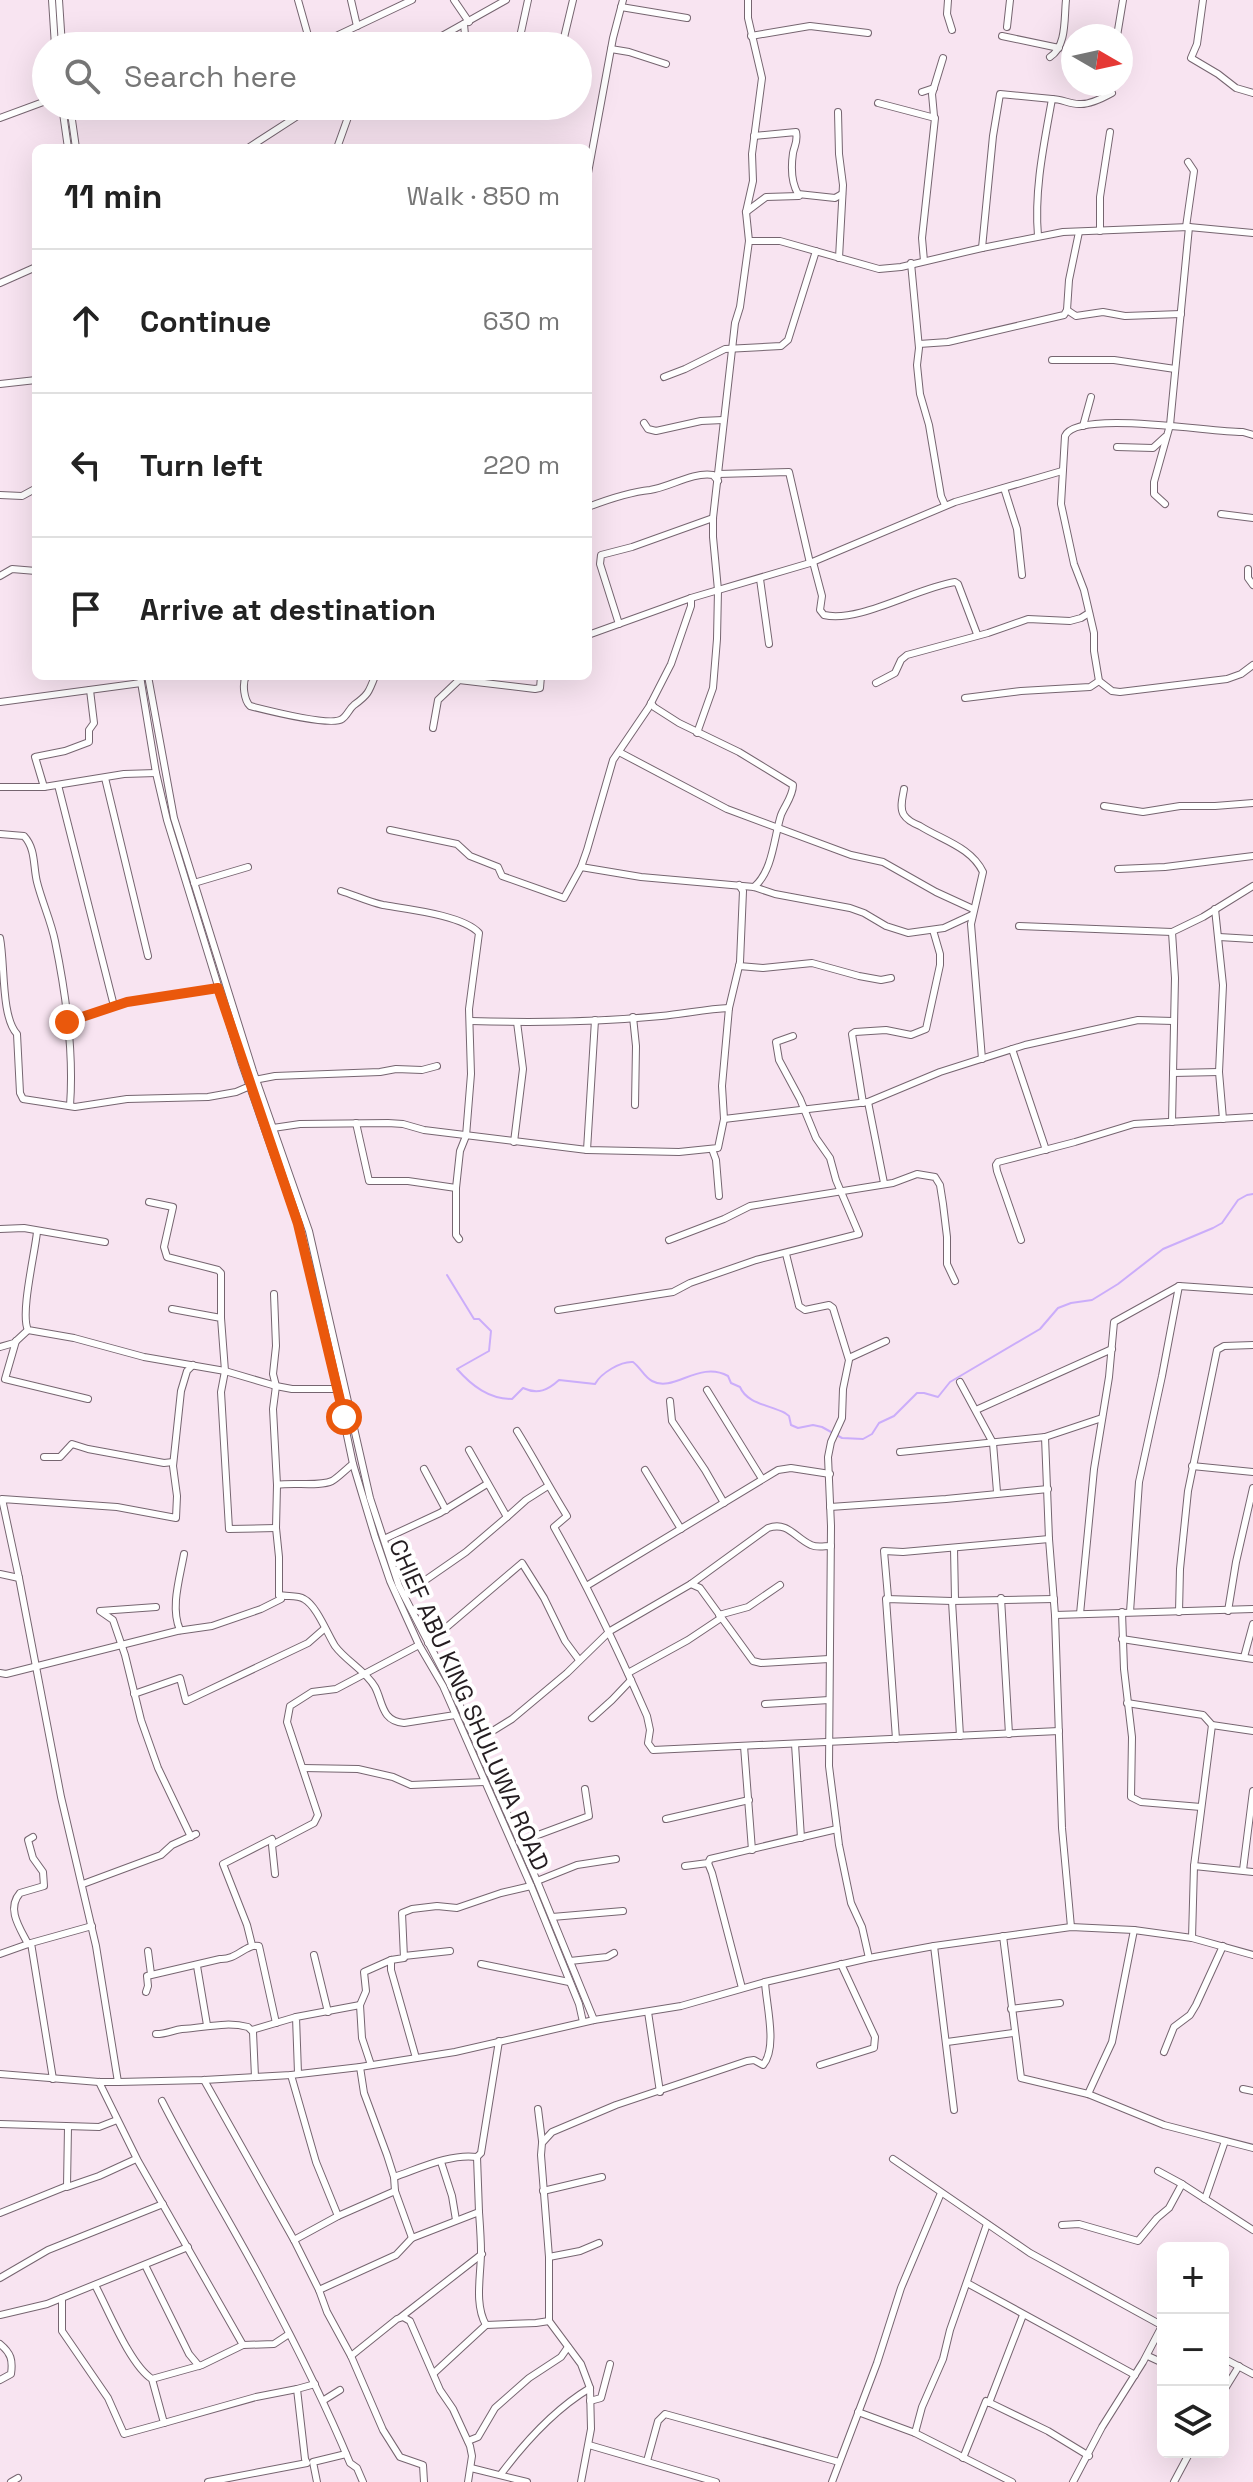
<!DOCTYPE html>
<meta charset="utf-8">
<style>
body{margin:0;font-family:"Space Grotesk",sans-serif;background:#f2f2f2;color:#222}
.controls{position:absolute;right:24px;bottom:24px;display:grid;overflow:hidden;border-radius:12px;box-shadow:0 8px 32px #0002}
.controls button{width:72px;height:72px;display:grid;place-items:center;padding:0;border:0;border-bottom:2px solid #e0e0e0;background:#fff;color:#222;font:40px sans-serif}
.compass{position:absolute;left:1061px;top:24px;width:72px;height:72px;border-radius:50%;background:#fff;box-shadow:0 8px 32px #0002;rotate:99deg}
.stop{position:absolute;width:24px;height:24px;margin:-18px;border:6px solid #ea580c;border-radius:50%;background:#fff}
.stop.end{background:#ea580c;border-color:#fff;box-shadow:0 2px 8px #0008}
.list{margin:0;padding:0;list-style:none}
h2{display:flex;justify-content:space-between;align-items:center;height:104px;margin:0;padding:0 32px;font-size:34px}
h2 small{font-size:26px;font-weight:400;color:#767676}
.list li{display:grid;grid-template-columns:52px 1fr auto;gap:24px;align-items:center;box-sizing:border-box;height:144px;padding:0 32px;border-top:2px solid #e0e0e0}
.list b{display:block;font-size:30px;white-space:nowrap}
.list em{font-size:26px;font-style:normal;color:#767676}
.icon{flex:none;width:44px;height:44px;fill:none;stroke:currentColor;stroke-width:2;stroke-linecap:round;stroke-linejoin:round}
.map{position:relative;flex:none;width:1253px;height:2482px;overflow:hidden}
.search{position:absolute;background:#fff;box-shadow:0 8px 32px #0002;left:32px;top:32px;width:560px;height:88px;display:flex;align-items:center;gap:20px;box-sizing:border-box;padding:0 28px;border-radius:44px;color:#767676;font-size:30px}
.panel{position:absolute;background:#fff;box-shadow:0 8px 32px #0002;left:32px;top:144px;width:560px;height:536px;border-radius:12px}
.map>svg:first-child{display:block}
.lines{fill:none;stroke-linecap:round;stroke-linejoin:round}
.stream{stroke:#cbadfa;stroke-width:2}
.minor-casing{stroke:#766570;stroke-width:8}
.minor{stroke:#fff;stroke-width:6}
.route{stroke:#ea580c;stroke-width:10}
.labels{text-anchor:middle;stroke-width:8;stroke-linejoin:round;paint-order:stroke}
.street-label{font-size:24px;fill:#241d21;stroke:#fff}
</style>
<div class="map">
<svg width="1253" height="2482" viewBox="0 0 1253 2482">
<rect width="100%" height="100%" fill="#f8e4f1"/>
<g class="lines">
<path class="stream" d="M447,1275L474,1319H479L491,1331L489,1351L457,1369C472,1386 489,1399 512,1399L523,1388C538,1395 548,1390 559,1380L595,1384C601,1373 621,1361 633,1362C641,1368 644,1377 652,1381C674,1393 699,1360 728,1376L731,1383L740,1387C747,1404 770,1405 785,1413L789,1416L791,1425L798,1428L813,1425L822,1427L842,1438L863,1439L872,1434L879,1423L894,1416L917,1393H924L938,1397L950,1382L1040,1329L1058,1308L1071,1303L1092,1300L1118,1284L1163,1249L1213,1228L1222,1223L1238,1200L1247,1195L1253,1194"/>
<defs>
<g id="minor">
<polyline points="52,0 55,46"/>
<polyline points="59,0 62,46"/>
<polyline points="298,0 311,46"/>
<polyline points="351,0 357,26"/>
<polyline points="454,0 469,22"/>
<polyline points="948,0 947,14 952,30"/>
<polyline points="1203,0 1197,44 1191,58 1218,74 1236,88 1253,93"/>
<polyline points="621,7 687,18"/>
<polyline points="464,24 466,46"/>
<polyline points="1007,27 1010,0"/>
<polyline points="751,36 810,26 868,33"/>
<polyline points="1002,36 1059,48"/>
<polyline points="1117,36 1123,0"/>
<polyline points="315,46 412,0"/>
<polyline points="424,46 506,0"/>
<polyline points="518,46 528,0"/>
<polyline points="562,46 573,0"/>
<polyline points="611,49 629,52 666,64"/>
<path d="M1050,57C1067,46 1064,18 1066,0"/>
<polyline points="922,92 934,88"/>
<polyline points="878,103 935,118 922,238 924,261"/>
<polyline points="62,106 68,148"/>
<polyline points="70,106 76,148"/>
<polyline points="838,112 839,154 843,185 839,258"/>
<polyline points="934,116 932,94 943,58"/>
<polyline points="0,118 46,101"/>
<path d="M754,136L796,132C798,141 795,144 793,153C791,167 791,182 798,194L835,198L842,194"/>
<polyline points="248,148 313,106"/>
<polyline points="337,148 352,106"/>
<polyline points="588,173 613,38 623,0"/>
<polyline points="746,212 766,197 799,196"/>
<polyline points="1186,227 1194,171 1188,162"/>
<polyline points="1100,231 1100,197 1110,132"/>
<path d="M1038,236C1034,190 1044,144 1052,99C1062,99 1069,104 1079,104C1090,105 1103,98 1112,93"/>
<polyline points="749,241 780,241 879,269 901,267 982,248 1063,232 1189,227 1253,233"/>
<polyline points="982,248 993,136 1000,94 1052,99"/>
<polyline points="911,263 919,348 917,365 920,394 929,425 941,496 945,505"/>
<polyline points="0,283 36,267"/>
<polyline points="1067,310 1076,316 1103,312 1125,316 1181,314"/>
<polyline points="919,344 948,342 1064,315 1067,310 1069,280 1079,232"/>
<polyline points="1052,360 1114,360 1175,369"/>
<polyline points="664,377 685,369 725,349 781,346 788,340 816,251"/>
<polyline points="0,384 36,380"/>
<polyline points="644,423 648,429 656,431 701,421 723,420"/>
<polyline points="1083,426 1091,397"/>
<path d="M1253,435L1243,432C1214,433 1077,409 1065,436L1061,504L1074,564L1084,590L1094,633V651L1099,681L1112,691L1120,692L1227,679L1241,674L1253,665"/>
<polyline points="1117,447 1153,448 1165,437"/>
<polyline points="718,474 789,472 810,563"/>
<polyline points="1004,488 1017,529 1022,575"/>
<polyline points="0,495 22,496 33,490"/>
<polyline points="1165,504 1154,494 1154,482 1170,425 1189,227"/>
<path d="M588,507C609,499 629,492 650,490C671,487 691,472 713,475L718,481"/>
<polyline points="1221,514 1253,518"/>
<path d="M813,562L822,596L820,610L824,615C860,623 916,588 955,582L958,584L977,634"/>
<polyline points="1248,569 1248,578 1253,585"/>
<polyline points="0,576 12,569 36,571"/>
<polyline points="760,579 769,644"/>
<polyline points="619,624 600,564 601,555 632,547 713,518"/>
<polyline points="588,635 691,598 810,563 955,502 1062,471"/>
<polyline points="140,676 156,773 167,820 242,1064 298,1224 322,1317 353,1464 375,1537 390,1581 419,1645 443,1686 531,1886 579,2004 583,2022"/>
<polyline points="148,676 174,818 253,1071 309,1231 370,1498 399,1586 454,1692 537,1881 594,2020"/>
<path d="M246,676C242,684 244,700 250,706C266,710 331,727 342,719C347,716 349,709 354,705C368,695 369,692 375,676"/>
<polyline points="876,683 895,673 901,660 907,655 988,633 1028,619 1070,621 1081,618 1089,613"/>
<polyline points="965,698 1021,691 1090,687 1099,681"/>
<polyline points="0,702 141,683"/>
<path d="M651,703L654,707L679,723L739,752L793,785C793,796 785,805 781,815C774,837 773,871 754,887"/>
<polyline points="433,728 438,700 459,680 535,689 540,688 541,676"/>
<polyline points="697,733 713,688 717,639 718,590 713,537 713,518 735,323 740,307 749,241 746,212 753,181 752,154 762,78 748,18 748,0"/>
<polyline points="619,752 727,809 851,855 883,862 936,892 973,909"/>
<polyline points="105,778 148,956"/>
<polyline points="58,785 114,1006"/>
<polyline points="0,787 44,787 124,774 156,773"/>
<polyline points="44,787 35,757 65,751 89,742 89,730 94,723 90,690"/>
<path d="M904,789C903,796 899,808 904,815C907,820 915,824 920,826C942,840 971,847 983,872L971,924L982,1059"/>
<polyline points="1104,806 1143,812 1180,806 1215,806 1253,803"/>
<polyline points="390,830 457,844 470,856 498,867 502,876 564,898 581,867 587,850 613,760 649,707 671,664 691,606 691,598"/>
<path d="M0,834L24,836C36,849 33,866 37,882C42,902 51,921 55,941C66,994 74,1052 70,1106"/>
<polyline points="581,867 641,877 754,887 775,894 850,908 864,913 886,926 908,933 944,928 972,915"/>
<polyline points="1118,869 1165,867 1253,856"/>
<polyline points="194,883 248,867"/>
<path d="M341,891C354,895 369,902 383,905C406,909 463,915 479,933L469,1009L471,1074L466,1136L460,1151L456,1188V1235L459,1239"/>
<polyline points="1215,909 1223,985 1219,1072 1223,1119"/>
<polyline points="1019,926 1172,932"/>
<polyline points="1219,937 1253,939"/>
<path d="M0,938C5,963 1,1017 17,1034L20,1093L23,1099L75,1107L127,1099L208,1097L236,1092L250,1086"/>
<polyline points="739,966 763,968 812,963 859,976 881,980 891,978"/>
<polyline points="633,1017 636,1046 635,1105"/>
<path d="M471,1021C534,1023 598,1022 661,1016C684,1014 706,1009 729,1008"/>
<polyline points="67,1022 127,1002 218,988"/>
<polyline points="1012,1049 1046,1150"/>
<polyline points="1173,1073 1219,1072"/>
<polyline points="254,1080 275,1076 380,1072 396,1069 422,1070 437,1066"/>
<polyline points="868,1102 884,1183"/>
<polyline points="863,1103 852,1034 855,1032 886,1030 911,1035 926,1029 940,965 940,954 933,930"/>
<polyline points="724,1119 868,1102 940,1072 1025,1045 1138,1020 1173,1021"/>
<polyline points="1172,1122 1175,978 1172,932 1203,917 1253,886"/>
<polyline points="356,1123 369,1181 408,1181 456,1188"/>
<polyline points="273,1128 300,1124 388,1123 403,1124 424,1130 587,1150 679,1152 718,1148 724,1119 722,1086 729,1008 740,962 743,891 739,885"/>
<polyline points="514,1142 523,1069 517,1022"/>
<polyline points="712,1149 716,1160 719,1196"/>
<polyline points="587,1150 595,1020"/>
<polyline points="149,1202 173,1207 164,1247 167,1257 218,1270 221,1273 221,1318"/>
<polyline points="0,1229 24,1228 105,1242"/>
<path d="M37,1232C35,1253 20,1314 28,1330L74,1338L144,1357L225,1371L276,1386L292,1389H338"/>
<polyline points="669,1240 724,1219 750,1206 893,1183 917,1174 935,1177 940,1185 943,1204 947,1237 947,1264 955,1281"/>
<polyline points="1021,1240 997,1171 996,1165 998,1162 1075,1142 1134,1124 1253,1117"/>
<polyline points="786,1254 799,1306 805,1310 829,1305 833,1308 849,1360 843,1389 842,1418 831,1442 828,1457 831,1526 829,1766 839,1845 851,1903 862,1927 869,1958"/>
<polyline points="172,1309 221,1318 225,1371 221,1392 229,1529 276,1528"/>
<polyline points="558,1310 673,1292 690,1283 756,1260 859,1234 836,1180 830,1158 816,1138 800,1099 779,1060 776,1042 793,1036"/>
<polyline points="16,1341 5,1379 88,1399"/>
<polyline points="0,1347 14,1343 28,1330"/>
<polyline points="849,1358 886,1341"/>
<polyline points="960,1382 993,1443 997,1492"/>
<polyline points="707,1390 762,1479"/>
<polyline points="670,1401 672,1421 705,1470 724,1503"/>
<polyline points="976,1410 1112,1349"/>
<path d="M517,1431C535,1460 549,1487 567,1516L554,1527C590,1590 618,1650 647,1716L650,1730L648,1743L653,1750L1059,1731"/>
<polyline points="1045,1437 1049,1539 1055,1615 1062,1828 1071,1927"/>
<polyline points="469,1450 507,1517 526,1500 548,1486"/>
<polyline points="900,1452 1045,1437 1102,1418"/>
<polyline points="44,1457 60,1457 72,1444 88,1449 164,1463 173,1462"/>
<polyline points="1192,1466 1253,1472"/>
<polyline points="424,1469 446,1510"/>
<polyline points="645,1470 681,1529"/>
<path d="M277,1485C293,1482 319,1487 332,1481C339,1477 346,1469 353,1464"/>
<polyline points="830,1507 946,1499 1048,1489"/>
<polyline points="384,1539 440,1513 487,1484"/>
<polyline points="954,1548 955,1600"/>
<polyline points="0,1574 19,1578"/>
<polyline points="691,1584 700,1588 753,1661 761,1663 829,1659"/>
<polyline points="588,1585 778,1470 791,1468 830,1474"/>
<path d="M279,1595C287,1597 297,1595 304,1599C316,1605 327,1633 335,1646C346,1661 366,1671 375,1687C383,1702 381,1721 404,1723L455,1715"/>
<polyline points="404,1595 466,1552 507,1517"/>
<polyline points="888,1597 884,1551 903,1552 1049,1539"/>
<polyline points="1001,1598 1009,1734"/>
<polyline points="952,1601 960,1736"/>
<polyline points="156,1607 100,1611 113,1620 125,1655 141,1720 158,1768 191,1837"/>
<polyline points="1228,1611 1236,1562 1253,1488"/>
<polyline points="1122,1612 1124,1669 1132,1737 1131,1797 1141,1802 1201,1807"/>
<polyline points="1130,1612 1139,1482 1162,1376 1179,1286"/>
<polyline points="1179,1612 1180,1569 1188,1491 1217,1350 1224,1346 1253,1345"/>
<polyline points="1080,1614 1094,1469 1109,1377 1114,1322 1179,1286 1253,1291"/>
<polyline points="719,1615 748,1607 780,1585"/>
<polyline points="1055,1615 1253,1609"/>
<path d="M180,1630C170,1608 180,1577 184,1554"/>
<polyline points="1122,1639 1253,1659"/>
<polyline points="428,1643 522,1563 544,1598 565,1641 579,1660"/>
<polyline points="1244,1657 1253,1624"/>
<polyline points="0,1673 6,1674 177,1631 212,1626 261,1609 281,1599 279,1595 279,1557 276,1528 277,1485 273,1409 276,1386 273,1374 276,1346 274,1294"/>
<polyline points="628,1673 688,1640 721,1618"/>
<polyline points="134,1694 180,1678 186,1701 308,1643 324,1629"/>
<polyline points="1127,1703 1203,1715 1212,1725 1253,1731"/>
<polyline points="765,1704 829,1700"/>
<polyline points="592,1718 612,1700 631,1680"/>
<path d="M474,1738L491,1732L512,1719L567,1673L610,1631L691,1584L768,1528C788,1521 795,1538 811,1545C817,1548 824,1546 831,1546"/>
<polyline points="896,1739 886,1599 952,1601 1054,1599"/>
<polyline points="795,1744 801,1838"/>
<polyline points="744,1746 752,1850"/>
<polyline points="303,1768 358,1769 393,1777 411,1785 484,1782"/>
<polyline points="666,1819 749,1800"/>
<polyline points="519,1842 589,1816 585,1789"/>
<polyline points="708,1863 712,1873 742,1988"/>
<polyline points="685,1866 708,1863 710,1859 837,1829"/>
<polyline points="1194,1866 1253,1872"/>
<polyline points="1243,1870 1253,1791"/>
<polyline points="275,1874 272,1845 314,1823 318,1815 287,1722 290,1706 312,1692 336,1689 419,1645"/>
<polyline points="537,1881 577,1865 616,1859"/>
<polyline points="83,1884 161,1855 172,1845 196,1834"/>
<polyline points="552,1917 623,1911"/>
<polyline points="1003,1936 1021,2078 1088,2094 1164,2125 1253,2148"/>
<polyline points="1192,1938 1194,1866 1212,1725"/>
<path d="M28,1944C20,1928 6,1909 20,1893L44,1886L43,1872L33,1858L28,1840L33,1837"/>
<polyline points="252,1945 247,1925 223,1864 272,1839"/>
<polyline points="934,1946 954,2110"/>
<polyline points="148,1951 151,1974"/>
<polyline points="0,1954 31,1943"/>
<polyline points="314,1955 328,2012"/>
<polyline points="404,1956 450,1951"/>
<polyline points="570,1961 607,1957 614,1953"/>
<polyline points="481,1964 569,1982"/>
<polyline points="197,1966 207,2025"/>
<path d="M146,1992L148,1986L147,1976L220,1959C237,1960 245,1944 259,1946L276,2023"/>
<polyline points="1011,2009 1060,2003"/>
<polyline points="648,2012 660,2092"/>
<polyline points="252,2030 296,2017"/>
<path d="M156,2034C167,2034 173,2030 182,2029C204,2028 226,2021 248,2027L253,2032L255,2077"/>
<polyline points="947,2042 1013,2033"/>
<polyline points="1164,2052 1174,2027 1190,2015 1196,2005 1223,1946"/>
<polyline points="416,2058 391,1970 391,1960 404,1958 402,1913 412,1909 437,1906 457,1908 501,1893 531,1886"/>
<polyline points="371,2065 362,2038 360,2005 366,1991 364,1972 391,1960"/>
<polyline points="820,2065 874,2048 875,2037 841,1964"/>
<polyline points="360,2067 364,2093 387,2155 394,2177 395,2191 412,2238"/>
<polyline points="298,2073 296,2017 360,2005"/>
<polyline points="0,2074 99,2082 118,2082 204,2080 291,2075 360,2067 455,2052 594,2020 681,2006 765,1982 869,1958 934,1946 1071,1927 1134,1930 1192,1938 1253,1955"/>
<polyline points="291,2075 316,2162 338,2216"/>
<polyline points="53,2079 31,1943 92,1926"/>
<polyline points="204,2080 294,2240 319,2290 327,2312 351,2356 383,2430 400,2457 423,2465 424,2482"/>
<polyline points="99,2082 138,2161 243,2345 274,2344 289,2334"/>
<polyline points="118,2082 96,1946 61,1797 19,1578 2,1499 117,1507 176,1518 177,1496 173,1466 181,1391 187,1371 193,1365"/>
<polyline points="1243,2089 1253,2091"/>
<polyline points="1088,2094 1112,2042 1134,1930"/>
<path d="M162,2101C194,2164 232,2224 265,2287C296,2345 325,2403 350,2463L357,2468L363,2482"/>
<polyline points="538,2109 542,2141"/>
<polyline points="0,2124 99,2127 117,2120"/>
<polyline points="477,2157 479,2212"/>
<polyline points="893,2159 1030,2253 1163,2326"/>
<polyline points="441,2162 452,2196 456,2220"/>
<polyline points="1158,2171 1182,2184 1253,2230"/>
<path d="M394,2177C418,2169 451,2153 477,2157L481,2153L499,2041"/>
<polyline points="67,2187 99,2176 136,2159"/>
<polyline points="543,2191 602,2177"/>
<polyline points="1205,2199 1225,2141"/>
<polyline points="0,2213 67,2186 68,2127"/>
<polyline points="1062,2225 1079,2224 1138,2241 1157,2218 1169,2208 1182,2184"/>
<polyline points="294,2240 338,2216 395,2191"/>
<polyline points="549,2257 580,2251 599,2243"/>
<polyline points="145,2265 189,2354 199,2366"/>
<polyline points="0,2278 48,2250 163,2204"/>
<polyline points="967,2283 1135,2375"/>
<path d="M95,2285C108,2309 130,2365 152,2379L202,2365L243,2345"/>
<path d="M319,2290L396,2255L412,2238L479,2212C480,2226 481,2239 481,2252C481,2275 474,2304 486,2325"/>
<polyline points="62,2298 62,2331 108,2398 124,2434 164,2423 152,2379"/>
<polyline points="0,2315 47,2304 188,2247"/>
<polyline points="401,2317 482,2254"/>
<path d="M0,2344C11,2353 13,2360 11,2374L0,2380"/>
<polyline points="351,2356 397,2319 403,2317 410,2321 440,2390 453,2409 470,2446 472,2456 468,2482"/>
<polyline points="1150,2357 1163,2363"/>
<polyline points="1223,2358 1253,2374"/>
<polyline points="434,2373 486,2325 536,2323 549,2321"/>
<polyline points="1223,2392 1239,2366"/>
<polyline points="324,2400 340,2390"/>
<polyline points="590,2401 601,2398 610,2364"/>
<polyline points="989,2403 1023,2315"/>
<polyline points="858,2412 915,2433 1012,2482"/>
<polyline points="164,2423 256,2397 297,2389"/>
<polyline points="915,2433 922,2407 943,2359 950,2330 987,2224"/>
<polyline points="468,2441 478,2437 495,2408 529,2378 561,2357 568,2347"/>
<polyline points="589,2445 716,2482"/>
<polyline points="963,2458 986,2401 1048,2431 1089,2456"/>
<polyline points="647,2461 658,2421 665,2414 839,2462"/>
<polyline points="471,2468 527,2482"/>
<path d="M501,2474C525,2442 555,2409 590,2388"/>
<polyline points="11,2482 18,2478"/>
<polyline points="208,2482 307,2463 305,2459 297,2389 315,2384"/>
<polyline points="317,2482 313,2462 346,2454"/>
<path d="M581,2482L591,2429L590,2388L581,2364L549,2321V2257L541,2155L542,2143L552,2132L616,2105L747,2061L754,2060L763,2065C778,2048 766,2004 765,1982"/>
<polyline points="832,2482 877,2363 901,2288 941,2193"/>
<polyline points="1073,2482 1102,2427 1143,2362 1162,2326"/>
<polyline points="1174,2482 1190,2452"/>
</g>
</defs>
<use href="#minor" class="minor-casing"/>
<use href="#minor" class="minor"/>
</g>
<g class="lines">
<polyline class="route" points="67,1022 127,1002 218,988 298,1224 344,1417"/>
</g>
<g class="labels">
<g class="street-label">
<text transform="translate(469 1705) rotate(66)" y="8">CHIEF ABU KING SHULUWA ROAD</text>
</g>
</g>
</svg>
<div class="controls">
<button>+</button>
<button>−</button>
<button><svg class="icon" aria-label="layers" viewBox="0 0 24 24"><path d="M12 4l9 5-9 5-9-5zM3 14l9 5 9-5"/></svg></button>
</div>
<svg class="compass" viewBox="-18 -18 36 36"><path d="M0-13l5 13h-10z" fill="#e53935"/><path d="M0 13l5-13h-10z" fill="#767676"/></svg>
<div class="stop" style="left:344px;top:1417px"></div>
<div class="stop end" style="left:67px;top:1022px"></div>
<div class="search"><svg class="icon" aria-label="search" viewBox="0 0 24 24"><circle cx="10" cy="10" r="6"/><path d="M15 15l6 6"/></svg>Search here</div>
<section class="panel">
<h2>11 min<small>Walk · 850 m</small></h2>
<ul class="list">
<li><svg class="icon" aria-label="ahead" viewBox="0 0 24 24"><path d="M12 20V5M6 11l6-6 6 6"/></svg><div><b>Continue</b></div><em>630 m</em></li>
<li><svg class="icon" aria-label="left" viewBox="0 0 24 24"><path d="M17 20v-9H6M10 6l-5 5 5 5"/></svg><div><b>Turn left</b></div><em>220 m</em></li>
<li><svg class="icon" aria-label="arrive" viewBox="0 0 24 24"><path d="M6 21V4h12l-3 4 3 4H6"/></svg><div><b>Arrive at destination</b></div></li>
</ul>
</section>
</div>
